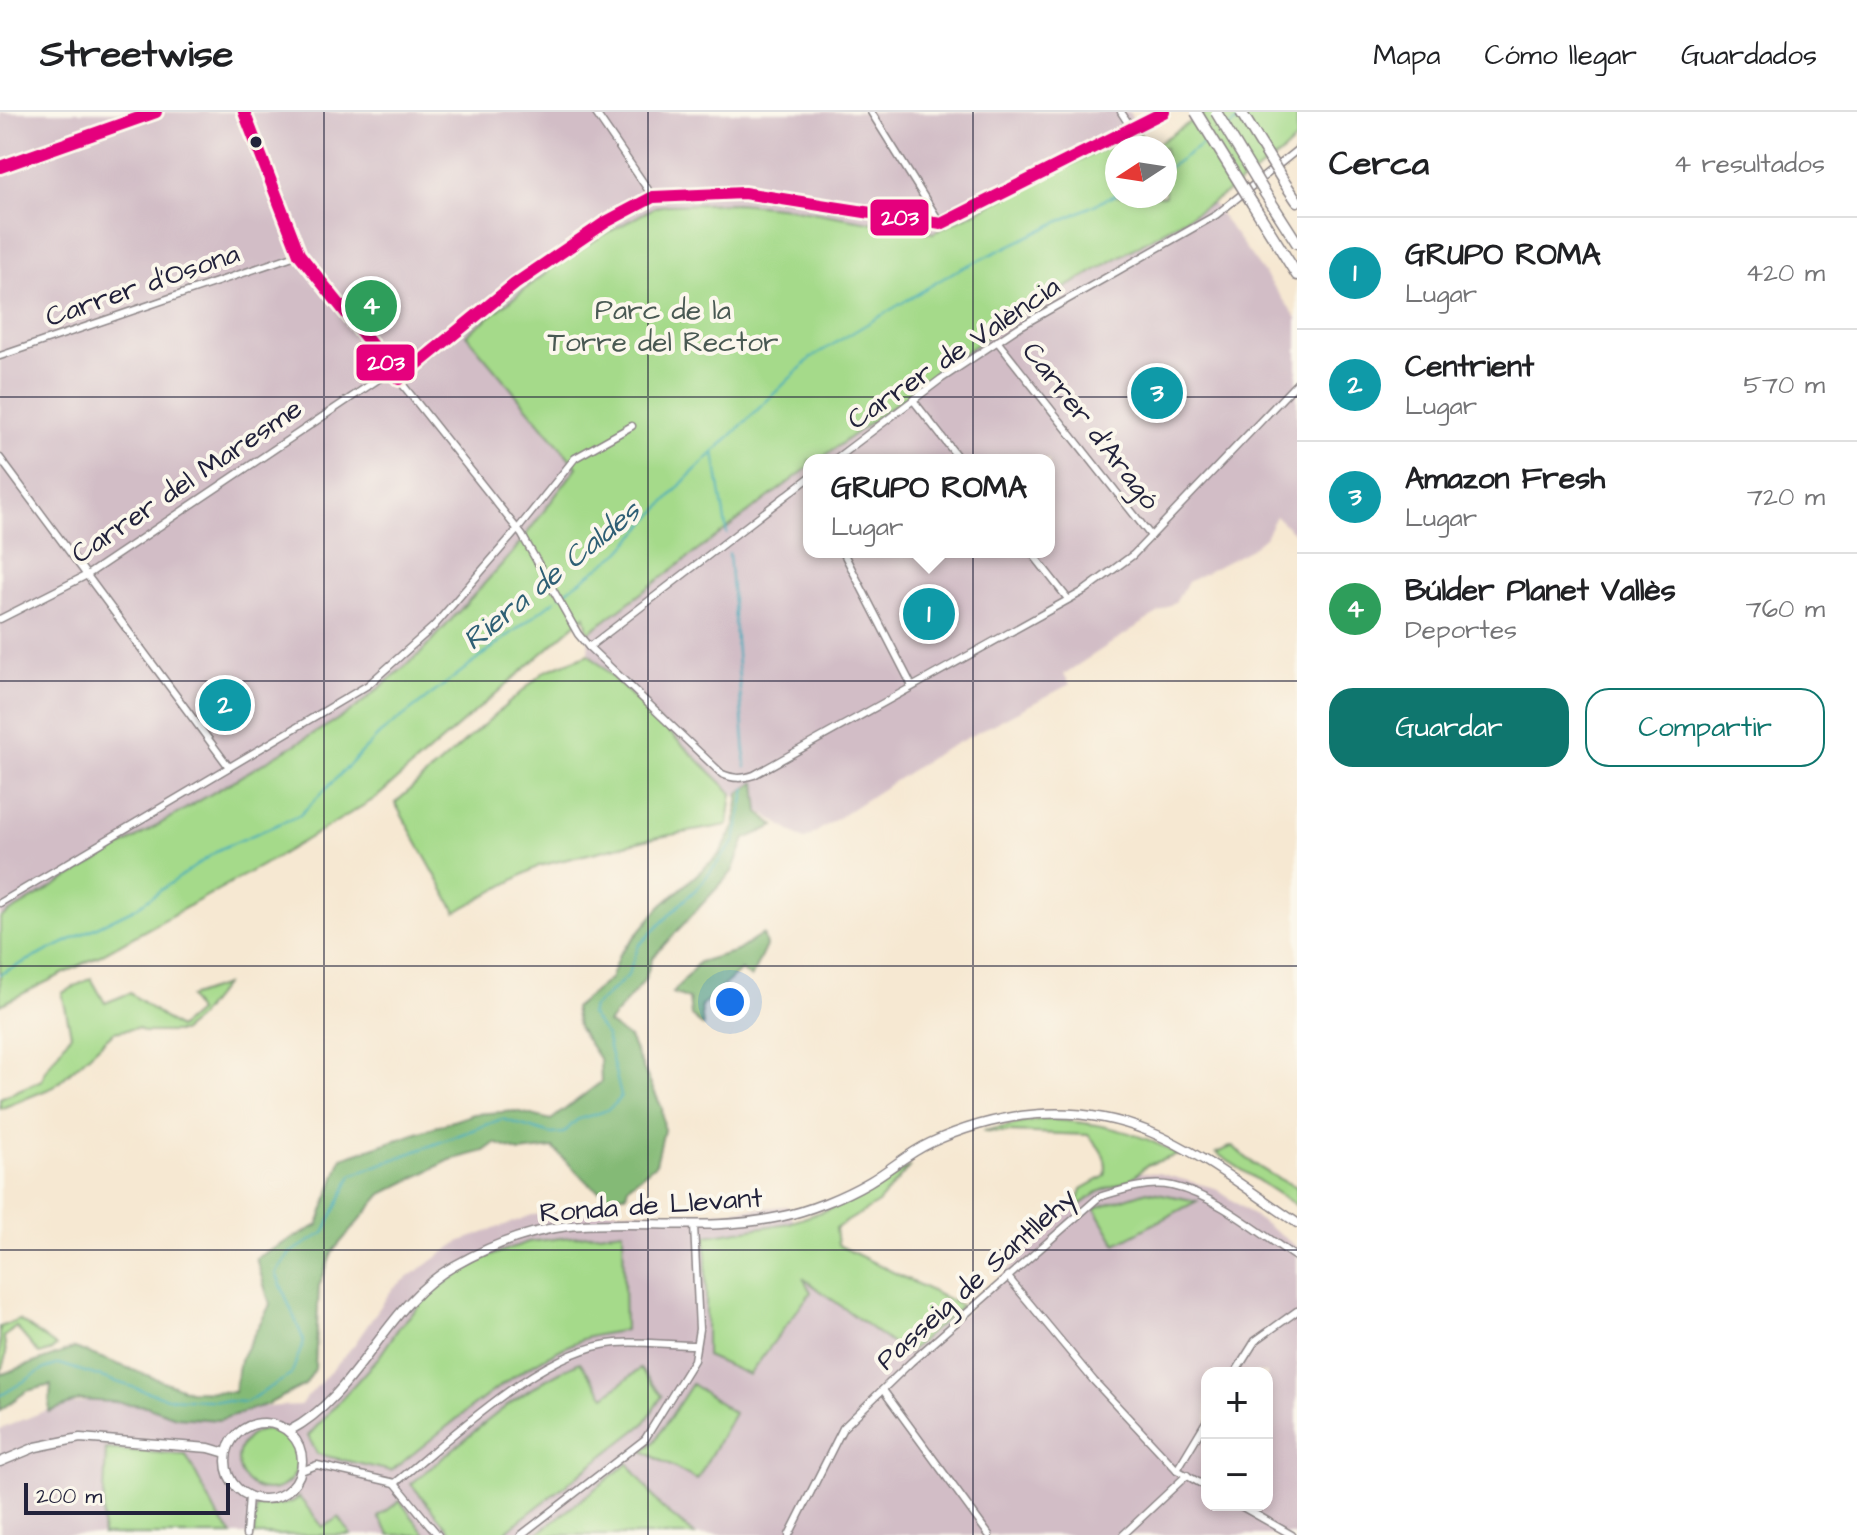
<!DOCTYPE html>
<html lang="es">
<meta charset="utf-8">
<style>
body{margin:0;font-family:"Architects Daughter",sans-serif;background:#f6f6f6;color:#202124}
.controls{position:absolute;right:24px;bottom:24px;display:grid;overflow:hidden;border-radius:16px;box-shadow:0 4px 12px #0003}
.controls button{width:72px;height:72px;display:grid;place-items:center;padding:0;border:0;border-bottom:2px solid #e0e0e0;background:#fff;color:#202124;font:40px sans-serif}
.compass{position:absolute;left:1105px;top:24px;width:72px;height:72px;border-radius:50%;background:#fff;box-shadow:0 4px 12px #0003;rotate:258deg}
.scale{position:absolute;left:24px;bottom:20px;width:206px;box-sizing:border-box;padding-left:8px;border:4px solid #22223b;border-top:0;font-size:22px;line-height:28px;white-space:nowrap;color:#22223b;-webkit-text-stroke:6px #fbf7ec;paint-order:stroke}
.you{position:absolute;left:730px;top:890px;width:28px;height:28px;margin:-20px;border:6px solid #fff;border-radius:50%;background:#1a73e8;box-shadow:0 0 0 12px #1a73e833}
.badge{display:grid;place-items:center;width:52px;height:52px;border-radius:50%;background:#0f766e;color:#fff;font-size:26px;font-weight:700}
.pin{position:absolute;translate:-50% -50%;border:4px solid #fff;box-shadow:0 2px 8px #0006}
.popup{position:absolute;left:803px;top:342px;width:252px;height:104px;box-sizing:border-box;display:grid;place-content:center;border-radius:16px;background:#fff;filter:drop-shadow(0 2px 6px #0005);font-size:26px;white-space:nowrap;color:#757577}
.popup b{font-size:30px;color:#202124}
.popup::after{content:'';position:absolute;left:50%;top:100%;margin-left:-16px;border:16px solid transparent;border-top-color:#fff}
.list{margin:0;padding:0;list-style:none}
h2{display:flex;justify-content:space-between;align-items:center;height:104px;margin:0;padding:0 32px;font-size:34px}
h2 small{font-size:26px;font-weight:400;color:#757577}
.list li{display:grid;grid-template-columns:52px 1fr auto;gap:24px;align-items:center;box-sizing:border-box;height:112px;padding:0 32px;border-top:2px solid #e0e0e0}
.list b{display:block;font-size:30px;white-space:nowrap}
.list p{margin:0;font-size:26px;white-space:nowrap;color:#757577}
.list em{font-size:26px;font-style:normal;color:#757577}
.actions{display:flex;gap:16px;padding:24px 32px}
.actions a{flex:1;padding:18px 0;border:2px solid #0f766e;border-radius:24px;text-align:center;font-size:28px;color:#0f766e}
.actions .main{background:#0f766e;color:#fff}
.map{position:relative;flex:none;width:1297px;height:1423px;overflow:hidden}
header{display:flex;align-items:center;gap:48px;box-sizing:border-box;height:112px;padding:0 40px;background:#fff;border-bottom:2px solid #e0e0e0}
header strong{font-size:38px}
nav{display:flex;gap:44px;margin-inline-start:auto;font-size:28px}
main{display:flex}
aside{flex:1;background:#fff}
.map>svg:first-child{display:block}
.industrial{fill:#d2bdc6;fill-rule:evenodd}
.green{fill:#a5da8a;stroke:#647e62;stroke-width:2}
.forest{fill:#84ba76;stroke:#536e58;stroke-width:2}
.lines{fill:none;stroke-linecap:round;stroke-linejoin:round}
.stream{stroke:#3caabb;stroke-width:2}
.street-casing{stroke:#8c8586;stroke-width:9}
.secondary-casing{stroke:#8c8586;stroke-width:11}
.highway-casing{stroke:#8c8586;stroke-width:13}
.street{stroke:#fff;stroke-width:6}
.secondary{stroke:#fff;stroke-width:8}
.highway{stroke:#fff;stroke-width:10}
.highway-bridge-casing{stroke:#8c8586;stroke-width:13;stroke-linecap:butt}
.highway-bridge{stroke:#fff;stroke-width:10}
.bus-1-casing{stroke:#fbf7ec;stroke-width:18}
.bus-1{stroke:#e5007d;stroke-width:12}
.grid{fill:none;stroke:#22223b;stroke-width:2;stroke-opacity:0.55}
.bus-dot{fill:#22223b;stroke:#fbf7ec;stroke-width:3}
.labels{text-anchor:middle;stroke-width:8;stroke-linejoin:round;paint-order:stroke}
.street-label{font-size:28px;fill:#22223b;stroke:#fbf7ec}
.park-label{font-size:28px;fill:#495953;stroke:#fbf7ec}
.water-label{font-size:30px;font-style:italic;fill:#2e5f75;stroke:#fbf7ec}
.line-badge{stroke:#fbf7ec;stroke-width:3}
.badge-label{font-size:22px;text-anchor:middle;font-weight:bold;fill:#fff}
</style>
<header>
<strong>Streetwise</strong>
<nav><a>Mapa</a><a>Cómo llegar</a><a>Guardados</a></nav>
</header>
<main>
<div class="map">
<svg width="1297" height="1423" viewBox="0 0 1297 1423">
<rect width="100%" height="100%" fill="#fbf7ec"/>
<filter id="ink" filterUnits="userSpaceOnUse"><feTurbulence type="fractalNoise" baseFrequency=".0125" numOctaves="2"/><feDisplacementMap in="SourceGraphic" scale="16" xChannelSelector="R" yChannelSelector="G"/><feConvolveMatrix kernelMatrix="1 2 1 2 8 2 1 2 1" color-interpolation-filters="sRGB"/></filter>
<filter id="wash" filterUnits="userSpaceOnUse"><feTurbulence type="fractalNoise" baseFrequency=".006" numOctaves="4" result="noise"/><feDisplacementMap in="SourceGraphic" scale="32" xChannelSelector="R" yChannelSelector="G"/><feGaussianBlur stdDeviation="1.8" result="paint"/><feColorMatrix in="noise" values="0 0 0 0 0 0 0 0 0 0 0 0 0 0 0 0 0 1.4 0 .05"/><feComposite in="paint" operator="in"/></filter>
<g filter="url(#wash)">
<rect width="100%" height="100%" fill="#f6e8d2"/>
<g class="industrial">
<polygon points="0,0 1129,0 1139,19 933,121 789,96 737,91 668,93 605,122 555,154 466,223 578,355 513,440 421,541 352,599 0,806"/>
<polygon points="1212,91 1297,206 1297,424 1276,404 1265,425 1249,438 1188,470 1176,489 1064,562 1070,572 938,641 804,728 732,681 589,542 588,521 809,355 809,440 1049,440 1049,348 819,348 1008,209"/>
<path d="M1134,1060L1158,1061L1215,1076L1297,1135V1423H0V1317L50,1297L98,1287L243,1296L300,1293L354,1233L393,1176L459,1130L532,1103L606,1098L688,1102L787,1094L795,1112L961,1205L1082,1083ZM1207,1261H1267V1393H1207Z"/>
</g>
<g class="green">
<polygon points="1206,0 1297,0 1297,27 1281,42 1212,91 1008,209 819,348 809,348 809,355 588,521 585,504 376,686 275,746 97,845 0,893 0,806 352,599 421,541 513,440 577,355 466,223 555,154 605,122 655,95 668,93 737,91 789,96 933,121 1139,19 1146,36 1117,36 1117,84 1165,84 1165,36 1151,36"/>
<polygon points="589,542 732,681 728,713 654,726 539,754 456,800 395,691 545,559"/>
<polygon points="91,866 105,891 130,881 178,916 197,900 189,885 224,873 196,908 181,920 145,920 137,916 114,920 54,975 0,997 0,986 42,968 45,959 71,922 62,881"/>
<path d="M1043,1007C1091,1010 1136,1017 1178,1043L1147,1053L1130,1068L1098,1080L1077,1095L1082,1077L1105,1064C1109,1047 1100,1035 1088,1023L983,1019Z"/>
<path d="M1233,1034C1251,1052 1273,1065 1297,1075V1094L1216,1041Z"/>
<polygon points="910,1054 878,1091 836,1116 838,1133 962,1194 906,1242 803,1166 811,1180 749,1263 706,1244 706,1124 789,1111 852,1089"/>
<polygon points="1147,1079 1197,1089 1116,1132 1095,1096"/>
<path d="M623,1119L625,1218C612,1221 596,1222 583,1227C510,1257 453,1312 391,1359L317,1342L308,1324L379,1245L400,1214L435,1178L479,1148L528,1130Z"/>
<polygon points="19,1208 56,1234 49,1240 39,1242 16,1215 4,1225 6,1243 0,1263 0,1215"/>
<path d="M580,1250L605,1284L640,1257L662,1284L644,1312L501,1423H453L411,1372C465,1329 516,1278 580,1250Z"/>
<polygon points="692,1272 734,1301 697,1368 643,1339 654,1330"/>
<circle cx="268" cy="1348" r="30"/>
<polygon points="106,1337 186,1343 217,1403 232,1423 102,1423"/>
<polygon points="628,1351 661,1395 695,1423 536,1423"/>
<path d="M299,1385L323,1415L339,1405L351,1423H254L256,1396C270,1388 286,1398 299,1385Z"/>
<polygon points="400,1389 426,1423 390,1423 378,1405"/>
</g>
<g class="forest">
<polygon points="756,670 759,700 775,714 745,727 732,760 652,846 645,868 608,911 629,926 662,996 664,1018 656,1052 628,1074 626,1083 606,1083 590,1073 553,1036 520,1040 495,1031 484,1039 450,1048 382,1082 333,1139 319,1174 315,1257 305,1273 268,1292 219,1308 176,1305 146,1294 114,1290 80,1288 49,1300 51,1273 27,1279 0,1298 0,1263 75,1236 189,1279 234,1280 240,1248 270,1193 256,1146 318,1113 342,1046 474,1002 516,999 551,1008 601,970 600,948 578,915 574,896 610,867 619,843 660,795 720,742 735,714 739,681"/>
<polygon points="763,822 766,834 751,866 741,858 701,894 703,914 691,904 689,887 673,881 699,850 737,839"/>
</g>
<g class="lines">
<g class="stream">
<polyline points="1229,15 1240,7"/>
<polyline points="1165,58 1207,29"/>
<polyline points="714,340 727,422"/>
<polyline points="729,441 746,655"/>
<polyline points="560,484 620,440 686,367 812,245 952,161 1117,82"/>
<polyline points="0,862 134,797 220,737 300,703 380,622 555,488"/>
<path d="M0,1284L44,1257L60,1252L167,1286L246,1290L291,1263L304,1229L276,1161L290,1141L324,1121L352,1063L502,1007L551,1022L564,1021C569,1016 574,1009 579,1007C599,1000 608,1003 621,984L606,923L590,902L593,895L627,865L639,833L699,774L735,729L746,676"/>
</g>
</g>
</g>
<g filter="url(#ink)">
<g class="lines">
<defs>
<g id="street">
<path d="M244,0L299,142L522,423L578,522L589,535L722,662C734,667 742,667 754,663L1084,479L1133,443L1297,271"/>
<polyline points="595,0 653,85"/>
<polyline points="871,0 941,112"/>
<polyline points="1121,0 1132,17"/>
<polyline points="0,55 156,0"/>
<polyline points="997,229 1151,424"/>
<polyline points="0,244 299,142"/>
<polyline points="399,267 515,172 606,110 653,85 744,81 793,87 941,112 1164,0"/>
<polyline points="913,288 960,348"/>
<polyline points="0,346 229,655"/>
<polyline points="834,348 941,267 1019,215 1216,103 1297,38"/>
<polyline points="843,440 912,574"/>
<polyline points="1031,440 1068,487"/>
<polyline points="0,507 87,463 392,258"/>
<polyline points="589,535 809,366"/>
<polyline points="0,791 368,573 434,514 517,418 575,346 632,314"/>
<polyline points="1007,1164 1094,1269 1177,1358 1207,1375"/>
<polyline points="1235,1261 1255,1229 1297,1199"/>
<polyline points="883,1278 989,1423"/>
<polyline points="1177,1358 1207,1308"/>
<polyline points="301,1359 317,1353 395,1371 438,1423"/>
<path d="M395,1371C451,1326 543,1236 616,1231C642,1229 670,1233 696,1233"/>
<polyline points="1239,1393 1292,1423"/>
<polyline points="246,1423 249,1384"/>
<polyline points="521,1423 645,1327 694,1248 699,1217 694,1113"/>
<path d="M789,1423L843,1316L911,1250L1099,1085C1122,1078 1148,1069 1172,1074C1215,1083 1261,1122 1297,1146"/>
<polyline points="1123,1423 1187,1363"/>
</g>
<g id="secondary">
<circle cx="264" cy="1349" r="38"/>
<path d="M289,1319C360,1282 384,1193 454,1154C489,1134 527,1119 568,1114C638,1107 709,1120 779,1105C809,1099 843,1085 869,1070C890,1058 908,1041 930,1031C999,999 1076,990 1148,1019C1201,1040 1249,1079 1297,1111"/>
<polyline points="0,1350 36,1335 80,1326 209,1336 226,1341"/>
</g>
<g id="highway">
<polyline points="1284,70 1297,89"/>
<polyline points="1265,81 1297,131"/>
<polyline points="1252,91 1297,163"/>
</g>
</defs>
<use href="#street" class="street-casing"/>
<use href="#secondary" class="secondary-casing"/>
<use href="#highway" class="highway-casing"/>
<use href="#street" class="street"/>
<use href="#secondary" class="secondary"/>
<use href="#highway" class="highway"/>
<defs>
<g id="highway-bridge">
<polyline points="1196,0 1252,91"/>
<polyline points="1216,0 1265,81"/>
<polyline points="1241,0 1284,70"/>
</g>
</defs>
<use href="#highway-bridge" class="highway-bridge-casing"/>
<use href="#highway-bridge" class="highway-bridge"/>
<defs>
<g id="bus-1">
<polyline points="244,0 299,142 399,267 515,172 606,110 653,85 744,81 941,112 1164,0"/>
<polyline points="0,55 156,0"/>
</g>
</defs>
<use href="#bus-1" class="bus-1-casing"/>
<use href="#bus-1" class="bus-1"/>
</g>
</g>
<path class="grid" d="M324,0V1423M648,0V1423M973,0V1423M0,285H1297M0,569H1297M0,854H1297M0,1138H1297"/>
<circle class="bus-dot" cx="256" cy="30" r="7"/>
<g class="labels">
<g class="street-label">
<text transform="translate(142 172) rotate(-19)" y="10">Carrer d'Osona</text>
<text transform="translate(953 240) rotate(-34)" y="10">Carrer de València</text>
<text transform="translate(1092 313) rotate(52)" y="10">Carrer d'Aragó</text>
<text transform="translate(186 368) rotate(-34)" y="10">Carrer del Maresme</text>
<text transform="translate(651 1092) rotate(-4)" y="10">Ronda de Llevant</text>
<text transform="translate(975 1166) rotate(-42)" y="10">Passeig de Santllehy</text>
</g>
<g class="park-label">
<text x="663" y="207">Parc de la<tspan x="663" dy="32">Torre del Rector</tspan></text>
</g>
<g class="water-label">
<text transform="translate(551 463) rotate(-39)" y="10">Riera de Caldes</text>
</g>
</g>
<g class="line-badge">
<rect x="869" y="86" width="61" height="39" rx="8" fill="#e5007d"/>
<rect x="355" y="231" width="61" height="39" rx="8" fill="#e5007d"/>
</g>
<g class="badge-label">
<text x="900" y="113">203</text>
<text x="386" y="258">203</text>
</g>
</svg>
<div class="controls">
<button>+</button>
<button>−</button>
</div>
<svg class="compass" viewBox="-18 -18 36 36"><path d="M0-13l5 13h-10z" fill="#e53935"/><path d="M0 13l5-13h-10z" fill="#757577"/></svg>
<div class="scale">200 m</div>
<div class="you"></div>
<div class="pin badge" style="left:929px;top:502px;background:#0f9aa8">1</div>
<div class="popup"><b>GRUPO ROMA</b>Lugar</div>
<div class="pin badge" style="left:225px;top:593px;background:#0f9aa8">2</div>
<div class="pin badge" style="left:1157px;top:281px;background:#0f9aa8">3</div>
<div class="pin badge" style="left:371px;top:194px;background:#2e9e5b">4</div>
</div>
<aside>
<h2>Cerca<small>4 resultados</small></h2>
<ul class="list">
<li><span class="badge" style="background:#0f9aa8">1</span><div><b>GRUPO ROMA</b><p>Lugar</p></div><em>420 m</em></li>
<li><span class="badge" style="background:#0f9aa8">2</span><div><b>Centrient</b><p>Lugar</p></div><em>570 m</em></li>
<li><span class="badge" style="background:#0f9aa8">3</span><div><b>Amazon Fresh</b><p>Lugar</p></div><em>720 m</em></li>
<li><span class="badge" style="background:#2e9e5b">4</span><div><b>Búlder Planet Vallès</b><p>Deportes</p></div><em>760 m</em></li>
</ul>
<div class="actions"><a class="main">Guardar</a><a>Compartir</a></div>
</aside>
</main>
